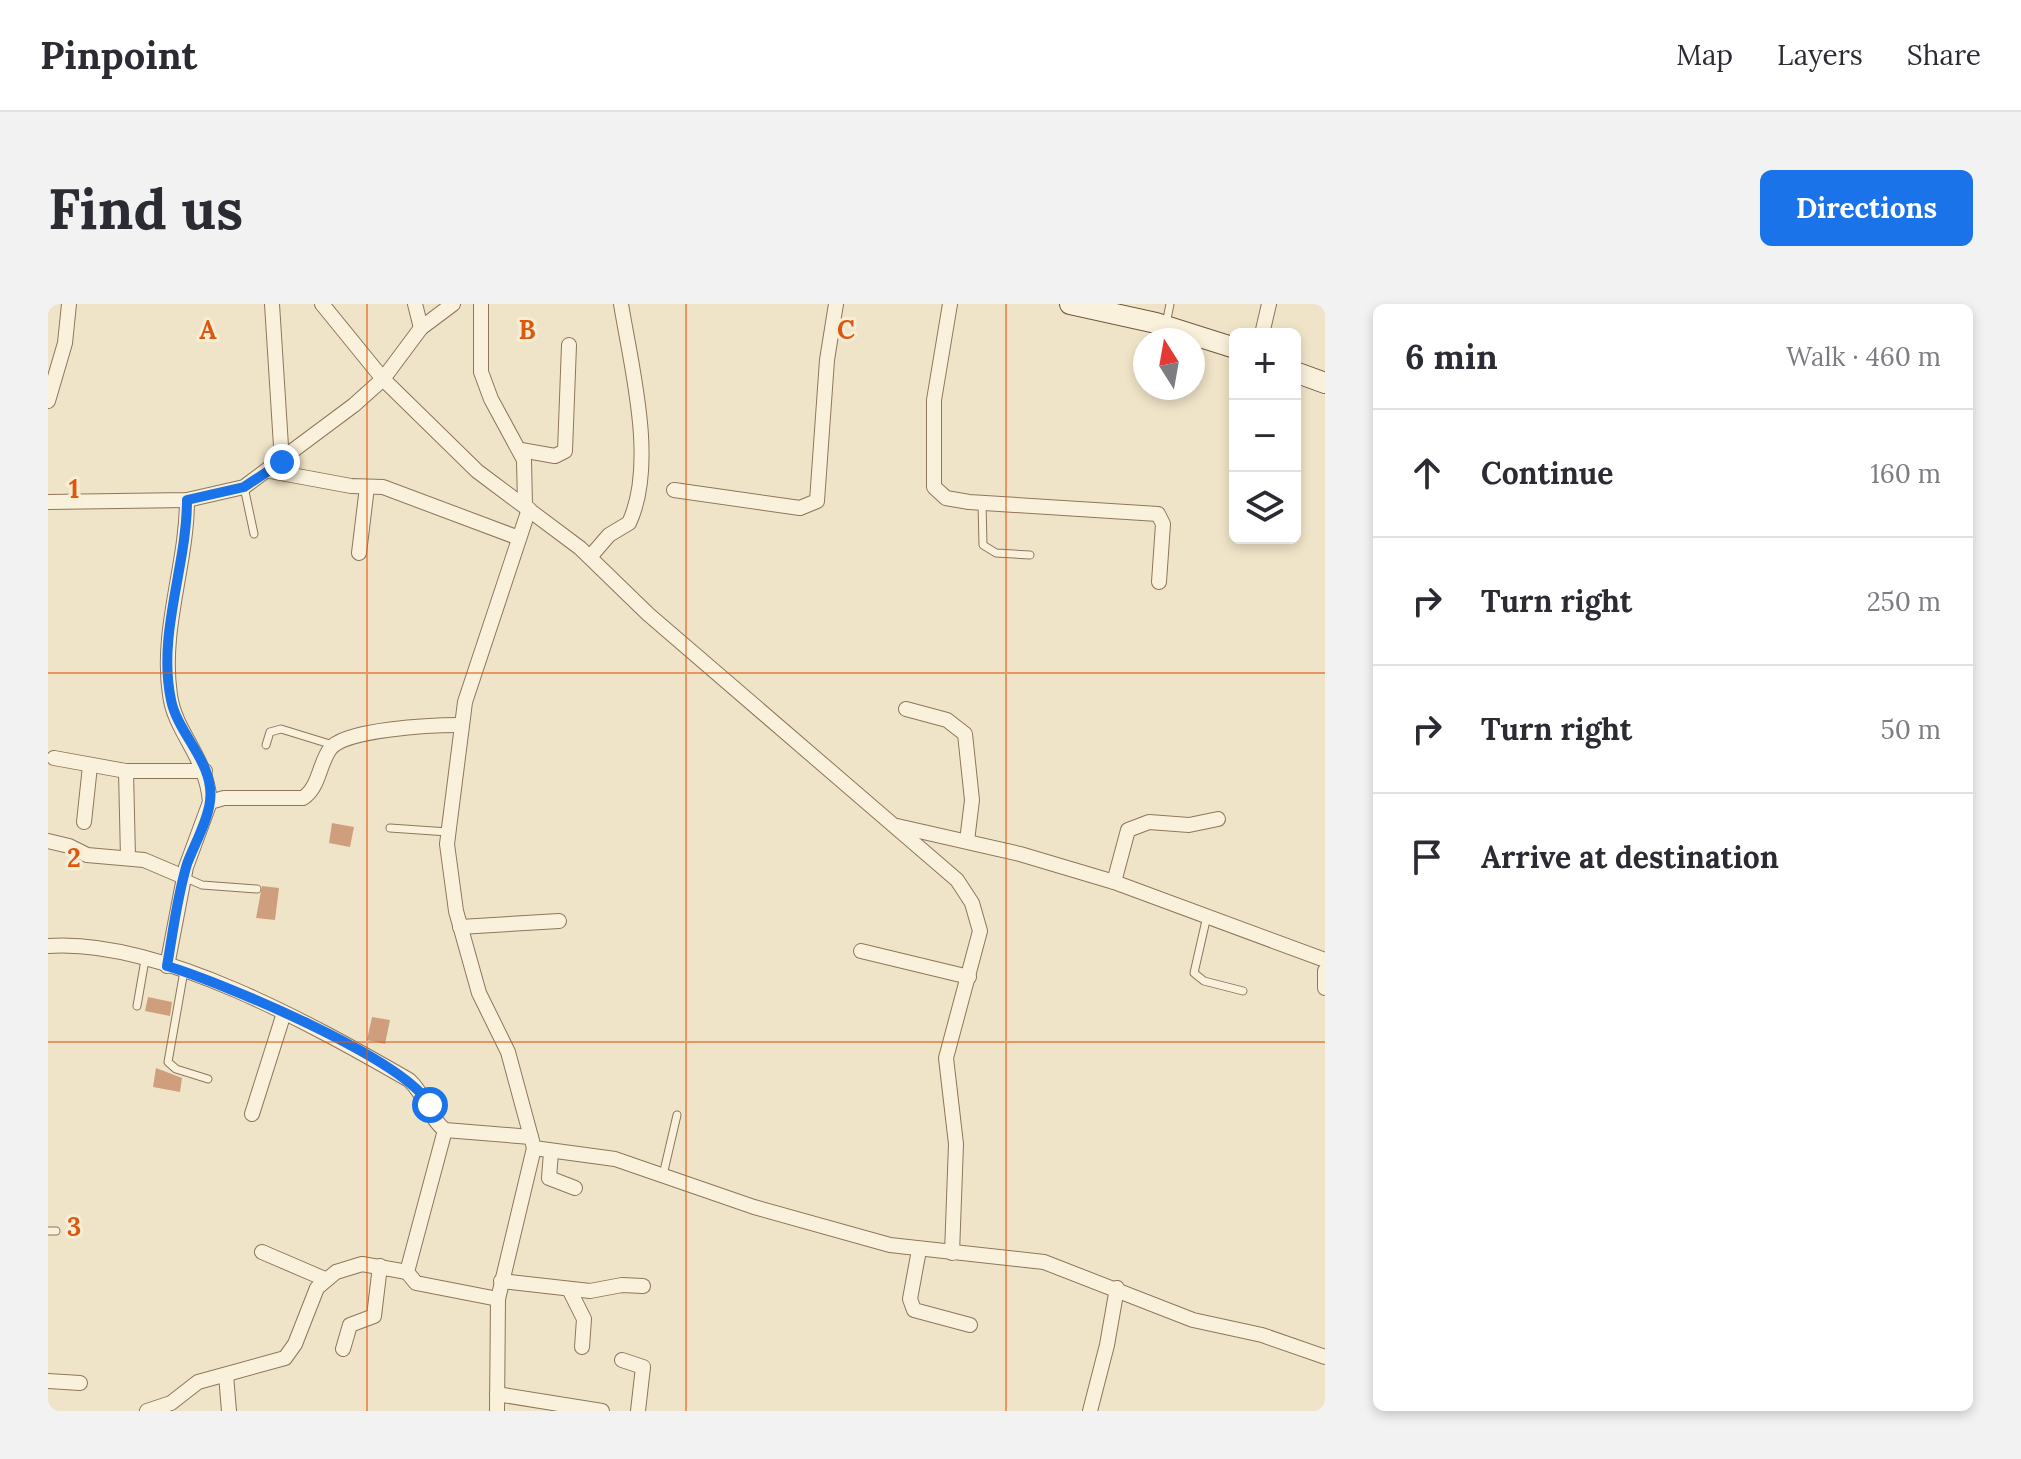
<!DOCTYPE html>
<meta charset="utf-8">
<style>
body{margin:0;font-family:Lora,serif;background:#f2f2f3;color:#2b2b33}
.controls{position:absolute;right:24px;top:24px;display:grid;overflow:hidden;border-radius:12px;box-shadow:0 4px 12px #0003}
.controls button{width:72px;height:72px;display:grid;place-items:center;padding:0;border:0;border-bottom:2px solid #e1e1e2;background:#fff;color:#2b2b33;font:40px sans-serif}
.compass{position:absolute;left:1085px;top:24px;width:72px;height:72px;border-radius:50%;background:#fff;box-shadow:0 4px 12px #0003;rotate:349deg}
.stop{position:absolute;width:24px;height:24px;margin:-18px;border:6px solid #1a73e8;border-radius:50%;background:#fff}
.stop.end{background:#1a73e8;border-color:#fff;box-shadow:0 2px 8px #0008}
.list{margin:0;padding:0;list-style:none}
h2{display:flex;justify-content:space-between;align-items:center;height:104px;margin:0;padding:0 32px;font-size:34px}
h2 small{font-size:26px;font-weight:400;color:#7c7c81}
.list li{display:grid;grid-template-columns:52px 1fr auto;gap:24px;align-items:center;box-sizing:border-box;height:128px;padding:0 32px;border-top:2px solid #e1e1e2}
.list b{display:block;font-size:30px;white-space:nowrap}
.list em{font-size:26px;font-style:normal;color:#7c7c81}
.icon{flex:none;width:44px;height:44px;fill:none;stroke:currentColor;stroke-width:2;stroke-linecap:round;stroke-linejoin:round}
.map{position:relative;flex:none;width:1277px;height:1107px;overflow:hidden;border-radius:12px}
header{display:flex;align-items:center;gap:48px;box-sizing:border-box;height:112px;padding:0 40px;background:#fff;border-bottom:2px solid #e1e1e2}
header strong{font-size:38px}
nav{display:flex;gap:44px;margin-inline-start:auto;font-size:28px}
.intro{display:flex;align-items:center;justify-content:space-between;box-sizing:border-box;height:192px;padding:0 48px}
h1{margin:0;font-size:56px}
.button{padding:20px 36px;border-radius:12px;background:#1a73e8;color:#fff;font-size:28px;font-weight:700}
main{display:flex;gap:48px;padding:0 48px}
aside{flex:1;background:#fff;border-radius:12px;box-shadow:0 4px 12px #0003}
.map>svg:first-child{display:block}
.building{fill:#cf9f7d}
.lines{fill:none;stroke-linecap:round;stroke-linejoin:round}
.lane-casing{stroke:#8d765c;stroke-width:9}
.street-casing{stroke:#8d765c;stroke-width:16}
.secondary-casing{stroke:#6f573f;stroke-width:22}
.lane{stroke:#faf1dc;stroke-width:7}
.street{stroke:#faf1dc;stroke-width:14}
.secondary{stroke:#faf1dc;stroke-width:20}
.route{stroke:#1a73e8;stroke-width:10}
.grid{fill:none;stroke:#df570d;stroke-width:2;stroke-opacity:0.55}
.grid-label{font-size:26px;text-anchor:middle;font-weight:bold;fill:#df570d;stroke:#f7eed8;stroke-width:6;stroke-linejoin:round;paint-order:stroke}
</style>
<header>
<strong>Pinpoint</strong>
<nav><a>Map</a><a>Layers</a><a>Share</a></nav>
</header>
<div class="intro"><h1>Find us</h1><a class="button">Directions</a></div>
<main>
<div class="map">
<svg width="1277" height="1107" viewBox="0 0 1277 1107">
<rect width="100%" height="100%" fill="#f0e4c8"/>
<g class="building">
<polygon points="284,519 306,523 302,543 281,539"/>
<polygon points="214,582 231,584 227,616 208,614"/>
<polygon points="100,693 124,698 122,712 97,707"/>
<polygon points="324,713 342,716 337,740 319,736"/>
<polygon points="108,764 134,774 132,788 105,783"/>
</g>
<g class="lines">
<defs>
<g id="lane">
<polyline points="1118,20 1122,0"/>
<polyline points="196,183 206,230"/>
<polyline points="934,198 935,241 948,249 982,251"/>
<polyline points="218,441 222,428 233,425 285,441"/>
<polyline points="342,524 400,528"/>
<polyline points="138,574 154,581 209,585"/>
<polyline points="1159,612 1146,669 1156,677 1195,687"/>
<polyline points="136,667 120,758 128,765 160,775"/>
<polyline points="89,702 97,656"/>
<polyline points="615,871 629,811"/>
<polyline points="0,927 8,927"/>
</g>
<g id="street">
<polyline points="224,0 234,158"/>
<polyline points="274,0 335,75 429,167 532,244 600,310 909,576 924,599 932,627 898,754 908,840 904,949"/>
<polyline points="367,0 373,24"/>
<polyline points="433,0 433,68 443,95 476,156 477,201"/>
<polyline points="902,0 886,96 886,183 898,194 921,198 1110,210 1115,220 1111,278"/>
<polyline points="1214,30 1221,0"/>
<polyline points="0,97 17,39 21,0"/>
<polyline points="473,146 507,152 517,147 521,41"/>
<polyline points="222,167 303,182 335,183 471,234"/>
<polyline points="626,186 752,204 769,197 779,56 788,0"/>
<path d="M139,196C139,261 112,325 122,391C127,429 158,451 162,498"/>
<polyline points="0,198 139,196 196,183 306,101 335,75 373,24 405,0"/>
<polyline points="481,205 417,398 399,540 408,607 431,689 460,748 486,844 567,855 706,903 842,941 996,958 1145,1016 1214,1031 1277,1053"/>
<polyline points="311,249 319,183"/>
<path d="M542,253L561,231L581,219C609,160 583,62 573,0"/>
<polyline points="858,405 899,416 917,430 924,496 919,537"/>
<polyline points="6,454 78,467 157,467"/>
<polyline points="78,467 80,554"/>
<polyline points="36,518 42,462"/>
<polyline points="849,522 972,550 1066,578 1277,656"/>
<polyline points="0,537 21,542 39,551 96,556 136,573"/>
<polyline points="1066,578 1080,526 1101,518 1141,521 1170,515"/>
<polyline points="412,623 511,617"/>
<path d="M0,642C111,634 267,722 361,776C378,791 382,816 397,826L483,833"/>
<polyline points="813,647 921,673"/>
<path d="M119,662L138,563L162,498L176,494H255C271,484 271,460 282,445C296,425 386,421 411,421"/>
<polyline points="1277,667 1277,684"/>
<polyline points="204,810 236,709"/>
<polyline points="397,826 359,968 368,979 450,995"/>
<polyline points="503,848 501,874 527,884"/>
<polyline points="871,946 862,995 866,1006 922,1021"/>
<polyline points="214,948 277,975"/>
<polyline points="453,977 542,987 574,981 595,982"/>
<polyline points="521,985 536,1015 534,1043"/>
<polyline points="295,1045 302,1021 326,1012 332,962"/>
<polyline points="574,1056 595,1063 590,1107"/>
<polyline points="178,1071 181,1107"/>
<polyline points="0,1077 32,1079"/>
<polyline points="449,1090 554,1107"/>
<polyline points="99,1107 123,1099 150,1078 237,1054 247,1040 269,984 288,968 314,960 359,968"/>
<polyline points="449,1107 450,995 486,844"/>
<polyline points="1042,1107 1059,1041 1069,984"/>
</g>
<g id="secondary">
<polyline points="1022,0 1108,19 1187,44"/>
<polyline points="1247,68 1277,79"/>
</g>
</defs>
<use href="#lane" class="lane-casing"/>
<use href="#street" class="street-casing"/>
<use href="#secondary" class="secondary-casing"/>
<use href="#lane" class="lane"/>
<use href="#street" class="street"/>
<use href="#secondary" class="secondary"/>
</g>
<g class="lines">
<path class="route" d="M234,158L196,183L139,196C139,262 109,330 123,396C130,431 167,459 162,497C160,517 146,541 139,560C129,593 125,628 119,662C175,679 355,754 382,801"/>
</g>
<path class="grid" d="M319,0V1107M638,0V1107M958,0V1107M0,369H1277M0,738H1277"/>
<g class="grid-label">
<text x="160" y="35">A</text>
<text x="479" y="35">B</text>
<text x="798" y="35">C</text>
<text x="26" y="194">1</text>
<text x="26" y="563">2</text>
<text x="26" y="932">3</text>
</g>
</svg>
<div class="controls">
<button>+</button>
<button>−</button>
<button><svg class="icon" aria-label="layers" viewBox="0 0 24 24"><path d="M12 4l9 5-9 5-9-5zM3 14l9 5 9-5"/></svg></button>
</div>
<svg class="compass" viewBox="-18 -18 36 36"><path d="M0-13l5 13h-10z" fill="#e53935"/><path d="M0 13l5-13h-10z" fill="#7c7c81"/></svg>
<div class="stop" style="left:382px;top:801px"></div>
<div class="stop end" style="left:234px;top:158px"></div>
</div>
<aside>
<h2>6 min<small>Walk · 460 m</small></h2>
<ul class="list">
<li><svg class="icon" aria-label="ahead" viewBox="0 0 24 24"><path d="M12 20V5M6 11l6-6 6 6"/></svg><div><b>Continue</b></div><em>160 m</em></li>
<li><svg class="icon" aria-label="right" viewBox="0 0 24 24"><path d="M7 20v-9h11M14 6l5 5-5 5"/></svg><div><b>Turn right</b></div><em>250 m</em></li>
<li><svg class="icon" aria-label="right" viewBox="0 0 24 24"><path d="M7 20v-9h11M14 6l5 5-5 5"/></svg><div><b>Turn right</b></div><em>50 m</em></li>
<li><svg class="icon" aria-label="arrive" viewBox="0 0 24 24"><path d="M6 21V4h12l-3 4 3 4H6"/></svg><div><b>Arrive at destination</b></div></li>
</ul>
</aside>
</main>
